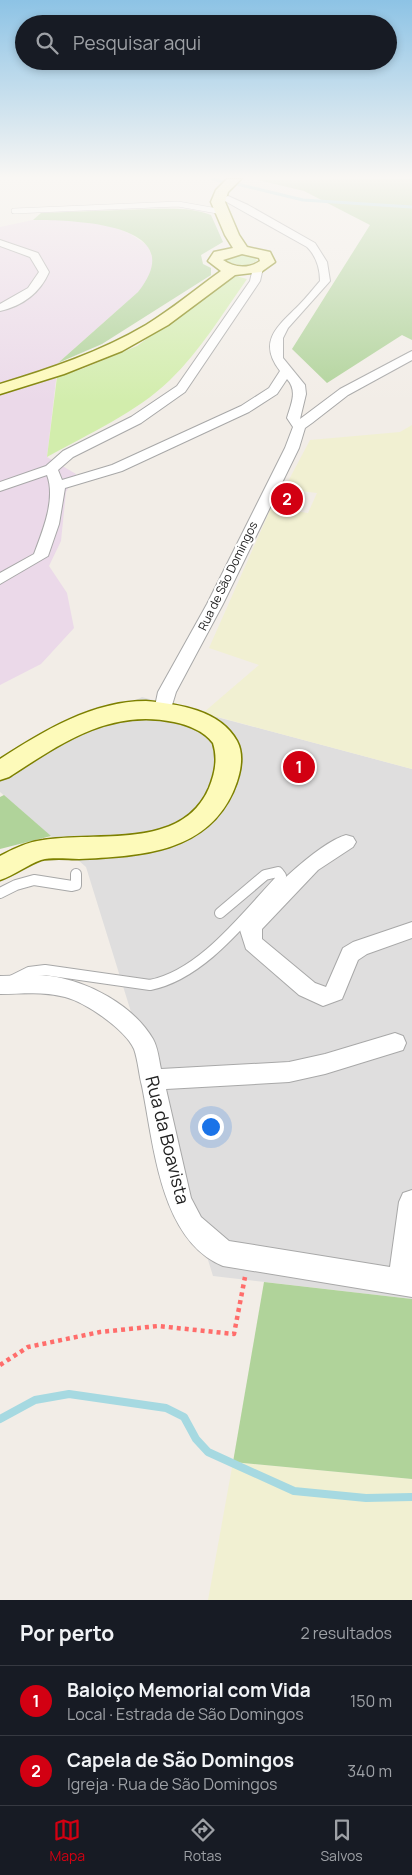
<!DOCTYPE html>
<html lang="pt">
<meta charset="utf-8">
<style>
body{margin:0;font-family:Manrope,sans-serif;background:#20242c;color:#f1f3f6}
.you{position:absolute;left:210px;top:1126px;width:18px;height:18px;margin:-12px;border:4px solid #fff;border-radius:50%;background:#1a73e8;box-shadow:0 0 0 8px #1a73e833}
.badge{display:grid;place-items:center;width:32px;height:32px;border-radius:50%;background:#d20012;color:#fff;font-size:16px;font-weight:700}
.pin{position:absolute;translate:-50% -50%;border:2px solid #fff;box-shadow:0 1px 5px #0006}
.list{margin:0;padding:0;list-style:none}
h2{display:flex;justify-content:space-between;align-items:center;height:65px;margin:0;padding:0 20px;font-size:21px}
h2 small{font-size:16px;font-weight:400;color:#9ea1a6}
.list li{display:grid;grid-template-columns:32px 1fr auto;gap:15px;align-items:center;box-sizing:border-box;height:70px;padding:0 20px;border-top:1px solid #363941}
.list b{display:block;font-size:19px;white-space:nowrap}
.list p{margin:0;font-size:16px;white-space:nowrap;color:#9ea1a6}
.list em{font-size:16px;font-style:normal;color:#9ea1a6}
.icon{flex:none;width:28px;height:28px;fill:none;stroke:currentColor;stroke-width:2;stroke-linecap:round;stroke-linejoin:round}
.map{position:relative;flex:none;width:412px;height:1600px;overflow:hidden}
.search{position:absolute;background:#171b24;box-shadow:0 2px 8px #0003;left:15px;right:15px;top:15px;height:55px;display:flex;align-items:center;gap:12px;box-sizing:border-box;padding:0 18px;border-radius:28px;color:#9ea1a6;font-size:19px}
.sheet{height:205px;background:#171b24}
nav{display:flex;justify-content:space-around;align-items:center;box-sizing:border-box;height:70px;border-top:1px solid #363941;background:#171b24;font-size:14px;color:#9ea1a6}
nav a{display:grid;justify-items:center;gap:2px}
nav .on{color:#d20012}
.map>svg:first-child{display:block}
.residential{fill:#dfdede}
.industrial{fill:#ebd9e9}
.farmland{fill:#f1f0d2}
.grass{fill:#d2edac}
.forest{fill:#b0d39a}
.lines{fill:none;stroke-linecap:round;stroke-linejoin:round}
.stream-far1{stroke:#a6d9e1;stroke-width:3}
.stream{stroke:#a6d9e1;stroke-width:8}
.lane-far1-casing{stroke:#a8a8a8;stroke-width:6}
.lane-casing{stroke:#a8a8a8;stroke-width:12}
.street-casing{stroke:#a8a8a8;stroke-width:2}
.secondary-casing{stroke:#7d8000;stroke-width:3}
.path{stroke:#ff6d6b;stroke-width:4.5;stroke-dasharray:4 4;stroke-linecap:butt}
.lane-far1{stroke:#fff;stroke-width:5}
.lane{stroke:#fff;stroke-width:10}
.street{fill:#fff;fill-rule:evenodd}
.secondary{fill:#fdfaba;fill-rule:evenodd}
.wall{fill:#aea4a0}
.shaded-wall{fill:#8d8682}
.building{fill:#cabfba;stroke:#8d8682}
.labels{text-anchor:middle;stroke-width:4.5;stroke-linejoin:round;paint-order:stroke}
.far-street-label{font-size:12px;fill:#212121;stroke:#fff}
.near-street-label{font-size:18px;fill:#212121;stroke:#fff}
</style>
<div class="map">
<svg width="412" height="1600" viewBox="0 0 412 1600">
<rect width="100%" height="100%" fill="#f2ede7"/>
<polygon class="residential" points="142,697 412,769 412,1299 213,1276 86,867 0,792 0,770"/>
<polygon class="industrial" points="33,220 71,220 105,224 129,233 148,246 154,262 148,280 138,292 58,363 47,457 76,474 66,492 61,541 49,566 67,593 74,628 41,664 0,685 0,227"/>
<g class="farmland">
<polygon points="412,425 412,769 203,713 259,665 209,648 271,508 308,513 317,493 284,489 310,440 400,432"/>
<polygon points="233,1462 412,1479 412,1600 208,1600"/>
</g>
<g class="grass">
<polygon points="238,254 255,257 257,261 245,266 227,262 227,258"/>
<path d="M236,276L247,279C223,313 200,351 170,380C136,413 88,434 47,457L57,377L82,369L137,346L230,277Z"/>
</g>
<g class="forest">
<polygon points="412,179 412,340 402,335 327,383 292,349 370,225 304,191 258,180"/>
<path d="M148,209C169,209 191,207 211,215L223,242L201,255L203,264L211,268V275L102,344L58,363L138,292C193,223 74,220 33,220L41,213Z"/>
<polygon points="4,795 51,836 0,849 0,797"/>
<polygon points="264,1282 412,1299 412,1479 233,1462"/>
</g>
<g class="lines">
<g class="stream-far1">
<polyline points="213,179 224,182"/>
<polyline points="237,184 303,200 412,207"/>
</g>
<polyline class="stream" points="0,1419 35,1400 69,1394 166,1408 184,1417 196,1439 208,1452 294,1491 366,1498 412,1497"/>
<defs>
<polyline id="lane-far1" points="14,211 178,204 223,212"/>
<g id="lane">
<polyline points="0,893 16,885 34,880 72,886 76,885 76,874"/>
<path d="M11,981L29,972L45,970L150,985C202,975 245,917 280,880L281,876L278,872L265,875L220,913"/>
</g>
<g id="street">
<path d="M228,196L248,205L315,243L327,262L330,281L288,328L283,338V358L305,385L306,394L300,419L340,389L408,353L412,351V360L348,395L312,423L305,428L299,448L223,604L176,692L169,715H157L154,711L158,692L207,604L285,448L293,427L287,418C291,404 298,391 287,379L277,394L249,412L122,471L65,488L59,524L48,556L0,584V573L34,554C43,530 56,499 47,475L0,491V482L46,466L63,451L131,417L177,386L250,281L253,268L258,265L263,268L260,281L185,392L141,423L73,457L58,470L62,480L112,465L241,406L269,388L280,371C257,341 278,326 299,305C307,297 313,289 320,281C320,268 316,256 307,247L225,201V197Z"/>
<path d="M0,240L38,253L49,272C40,293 22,306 0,311V304L28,288L39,272L30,257L0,246Z"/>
<path d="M346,835L353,837L356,842L353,847L318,870L262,929V939L315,983L326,987L343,948L353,942L412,922V938L367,954L358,960L342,999L323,1006L299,995L246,949L240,930C253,904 318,843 346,835Z"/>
<path d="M0,976C17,976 34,974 50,976C88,981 133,1005 153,1039C158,1048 159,1060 161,1069L289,1062L325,1054L395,1033L403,1036L406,1043L403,1050L325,1074L289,1082L166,1089L191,1198L201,1217L229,1241L390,1267L399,1202L403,1193L412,1190V1297L223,1266C160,1240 154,1145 142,1086C139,1075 138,1060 134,1049C125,1029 85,1002 65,997C43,991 22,994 0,994Z"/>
</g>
<g id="secondary">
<path d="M227,179H241L228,192L225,202L239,235L247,247L270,252L275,262L261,272L235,275L168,325L122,351L64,374L0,394V384C50,369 100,352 146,325C172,309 196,289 221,271L208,261L214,252L233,248L225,235L211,202L216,190ZM242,254L259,258L260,261C249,269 234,268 223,260Z"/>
<path d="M146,701C178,704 220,710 237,741C245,756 240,776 233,792C205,854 138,856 79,859C67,859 53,857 41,860C27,865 15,875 0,880V856C13,849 27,842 43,840C96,831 182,851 209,788C215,773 218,759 213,743C204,731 188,725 174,722C110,708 60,744 9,777L0,780V759C43,731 93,701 146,701Z"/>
</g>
</defs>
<use href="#lane-far1" class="lane-far1-casing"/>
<use href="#lane" class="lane-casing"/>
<use href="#street" class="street-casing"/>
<use href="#secondary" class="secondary-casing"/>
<polyline class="path" points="0,1365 28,1347 100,1332 158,1326 234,1334 245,1277"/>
<use href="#lane-far1" class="lane-far1"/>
<use href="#lane" class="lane"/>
<use href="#street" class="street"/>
<use href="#secondary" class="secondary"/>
</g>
<polygon class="wall" points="297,492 296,497 293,504 277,501 277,496"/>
<polygon class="shaded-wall" points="297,492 296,497 293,504 294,499"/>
<polygon class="building" points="280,490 297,492 294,499 277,496"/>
<linearGradient id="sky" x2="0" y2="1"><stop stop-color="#8dc3e5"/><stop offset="0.44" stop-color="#f9f7f4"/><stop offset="1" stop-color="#f9f7f4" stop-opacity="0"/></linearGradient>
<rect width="412" height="403" fill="url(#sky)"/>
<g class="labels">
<g class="far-street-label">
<text transform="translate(228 576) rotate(-64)" y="4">Rua de São Domingos</text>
</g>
<g class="near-street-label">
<text transform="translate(167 1140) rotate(76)" y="6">Rua da Boavista</text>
</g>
</g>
</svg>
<div class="you"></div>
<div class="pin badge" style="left:299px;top:767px">1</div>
<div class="pin badge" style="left:287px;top:499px">2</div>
<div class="search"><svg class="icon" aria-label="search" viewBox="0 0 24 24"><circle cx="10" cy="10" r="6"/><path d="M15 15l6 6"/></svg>Pesquisar aqui</div>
</div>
<section class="sheet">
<h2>Por perto<small>2 resultados</small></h2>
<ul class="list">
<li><span class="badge">1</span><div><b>Baloiço Memorial com Vida</b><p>Local · Estrada de São Domingos</p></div><em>150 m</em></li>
<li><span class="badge">2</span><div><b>Capela de São Domingos</b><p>Igreja · Rua de São Domingos</p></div><em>340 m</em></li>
</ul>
</section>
<nav>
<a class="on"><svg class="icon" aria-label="map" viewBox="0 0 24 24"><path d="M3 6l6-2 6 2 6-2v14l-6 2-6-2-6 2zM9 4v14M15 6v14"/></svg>Mapa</a>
<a><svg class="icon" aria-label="directions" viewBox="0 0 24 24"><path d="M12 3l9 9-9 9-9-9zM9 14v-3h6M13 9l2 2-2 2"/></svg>Rotas</a>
<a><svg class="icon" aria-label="saved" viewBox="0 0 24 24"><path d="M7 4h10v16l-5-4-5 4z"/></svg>Salvos</a>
</nav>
